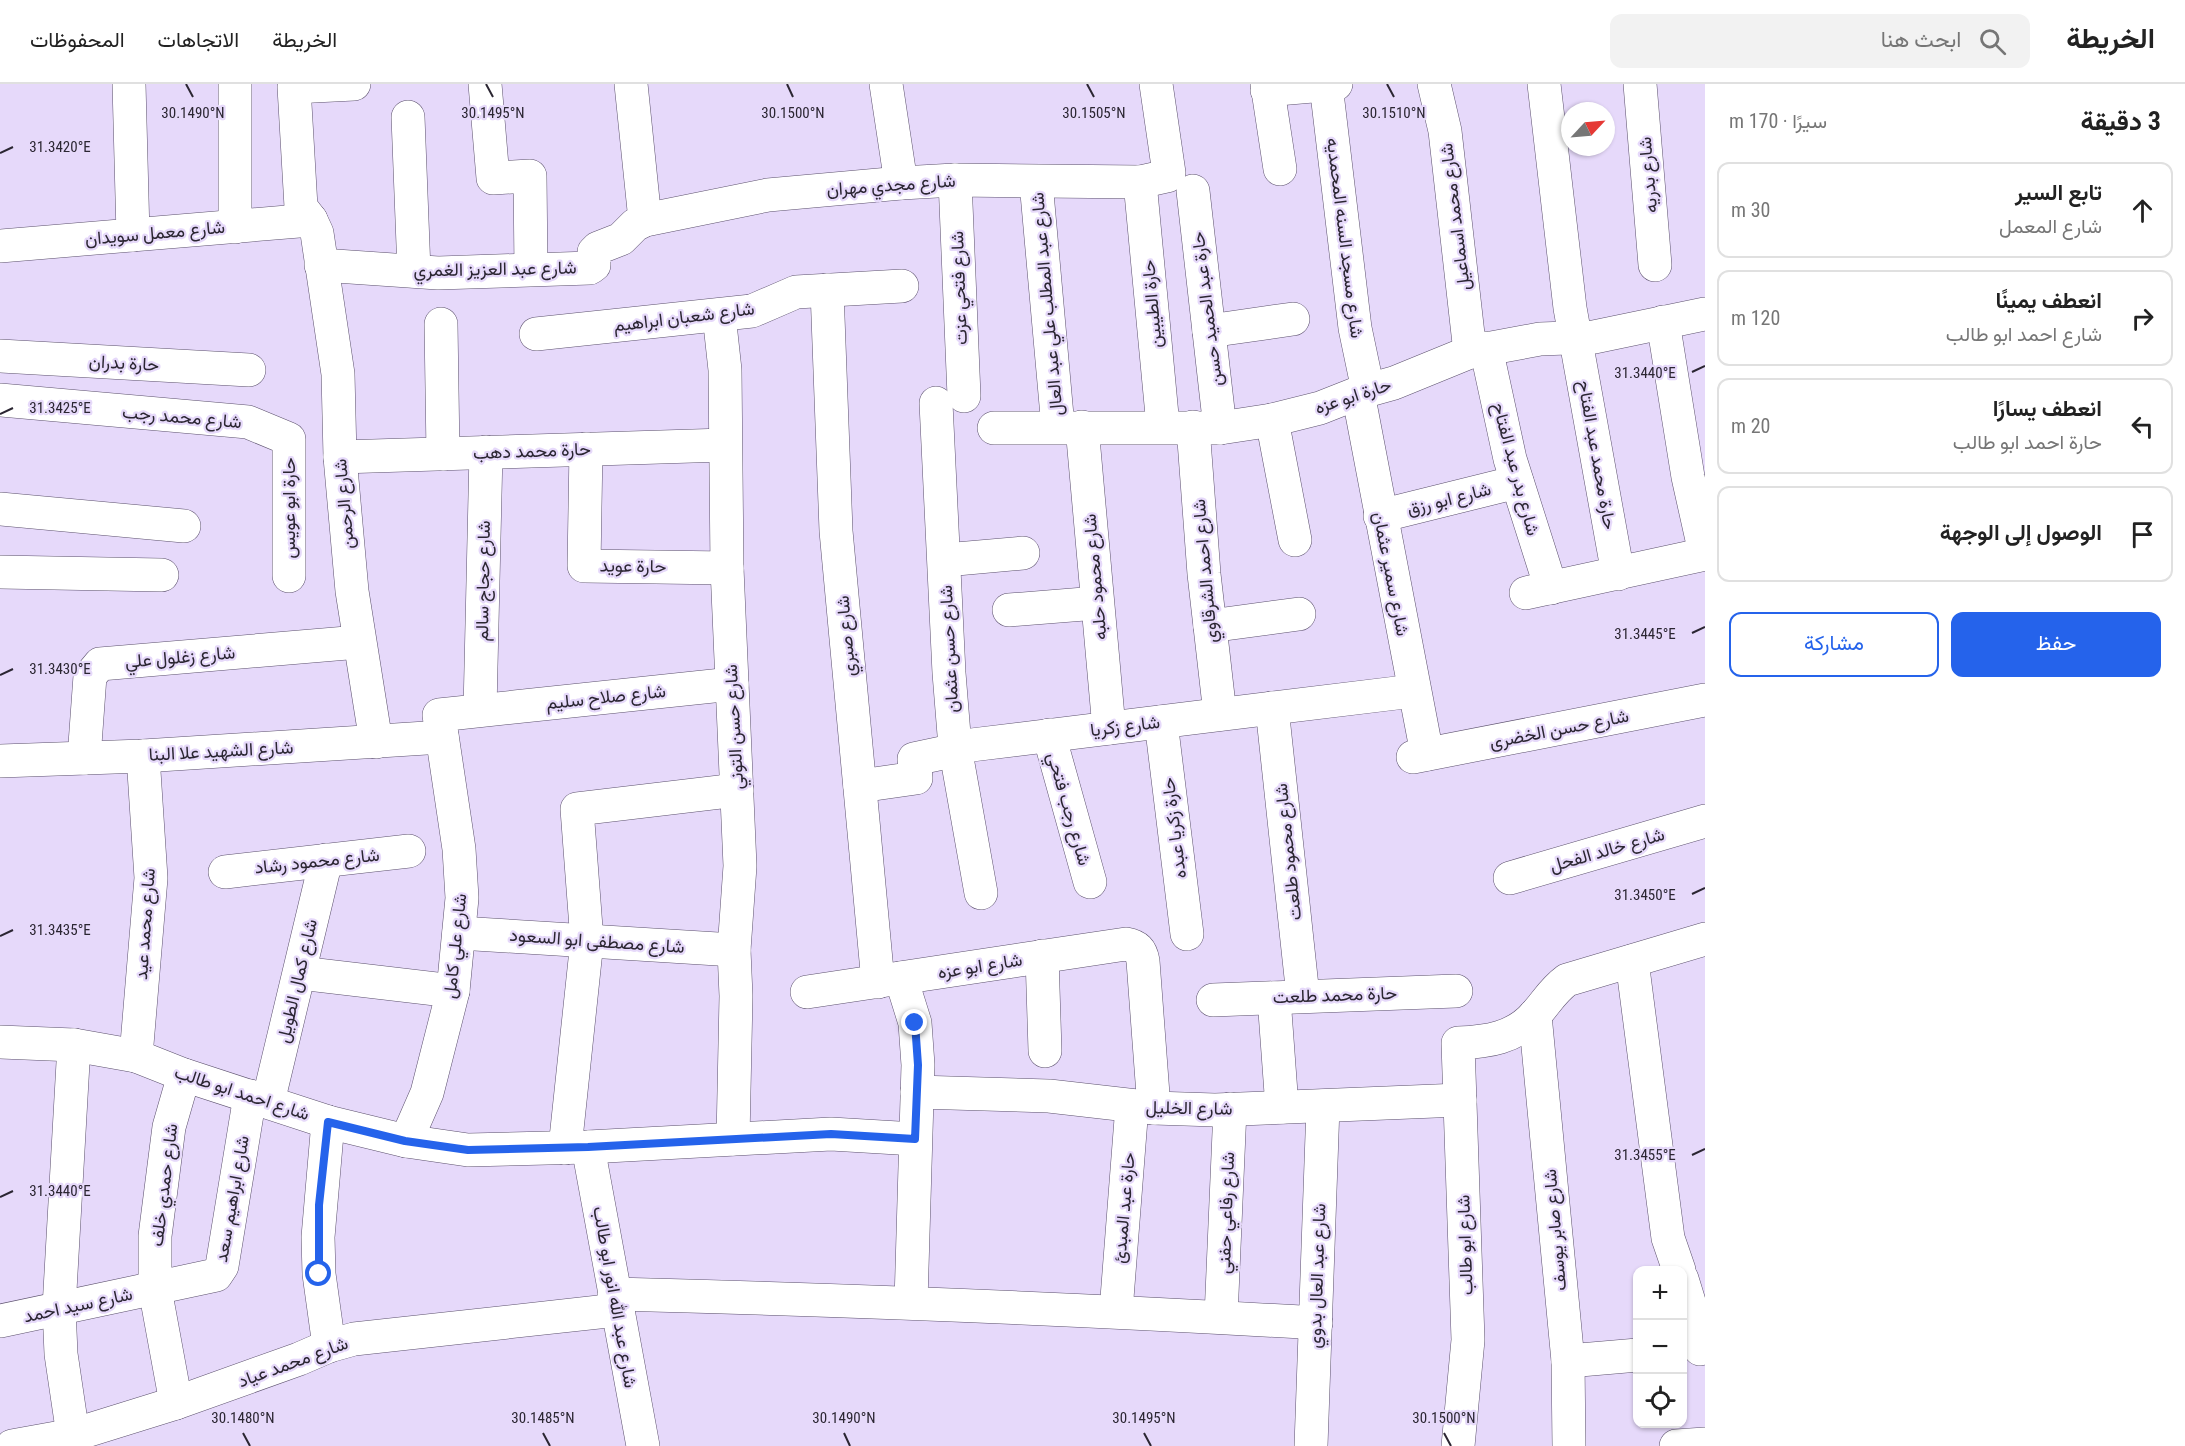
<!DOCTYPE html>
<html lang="ar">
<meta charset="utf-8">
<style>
body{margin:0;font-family:"Roboto Condensed",Vazirmatn,sans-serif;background:#f2f2f2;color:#222;direction:rtl}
.controls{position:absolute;right:18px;bottom:18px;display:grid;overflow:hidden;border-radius:12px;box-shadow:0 2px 4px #0004}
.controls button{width:54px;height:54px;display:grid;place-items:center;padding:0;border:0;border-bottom:2px solid #e0e0e0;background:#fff;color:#222;font:30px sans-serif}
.compass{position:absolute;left:1561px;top:18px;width:54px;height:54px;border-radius:50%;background:#fff;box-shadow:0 2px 4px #0004;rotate:64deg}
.stop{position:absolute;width:18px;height:18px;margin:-14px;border:4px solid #2563eb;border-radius:50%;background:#fff}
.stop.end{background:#2563eb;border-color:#fff;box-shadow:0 2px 6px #0008}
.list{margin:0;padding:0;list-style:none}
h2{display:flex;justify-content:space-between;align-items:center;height:78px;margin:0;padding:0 24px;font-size:26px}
h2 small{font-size:20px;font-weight:400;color:#767676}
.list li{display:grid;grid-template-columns:39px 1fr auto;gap:18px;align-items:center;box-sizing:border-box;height:96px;margin:0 12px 12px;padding:0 12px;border:2px solid #e0e0e0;border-radius:12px}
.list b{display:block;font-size:22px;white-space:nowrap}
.list p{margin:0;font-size:20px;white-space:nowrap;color:#767676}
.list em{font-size:20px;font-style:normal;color:#767676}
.actions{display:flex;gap:12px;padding:18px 24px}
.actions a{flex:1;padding:14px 0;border:2px solid #2563eb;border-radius:12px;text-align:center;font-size:21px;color:#2563eb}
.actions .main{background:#2563eb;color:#fff}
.icon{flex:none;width:33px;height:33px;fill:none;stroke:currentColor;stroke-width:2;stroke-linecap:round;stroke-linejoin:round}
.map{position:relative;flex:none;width:1705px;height:1362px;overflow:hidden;direction:ltr}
header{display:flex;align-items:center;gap:36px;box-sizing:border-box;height:84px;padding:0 30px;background:#fff;border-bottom:2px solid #e0e0e0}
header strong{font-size:28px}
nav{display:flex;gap:33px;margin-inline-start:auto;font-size:21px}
.search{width:420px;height:54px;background:#f2f2f2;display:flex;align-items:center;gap:15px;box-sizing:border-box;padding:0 21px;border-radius:12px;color:#767676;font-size:22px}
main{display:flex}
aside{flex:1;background:#fff}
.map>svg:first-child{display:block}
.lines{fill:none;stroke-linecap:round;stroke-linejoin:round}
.minor-casing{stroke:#5c516d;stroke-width:34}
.minor{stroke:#fff;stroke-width:33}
.route{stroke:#2563eb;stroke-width:8}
.ticks{fill:none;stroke:#2b2632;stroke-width:2}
.labels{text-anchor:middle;stroke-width:4.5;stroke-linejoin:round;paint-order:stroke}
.street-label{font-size:18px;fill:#2b2632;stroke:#e6d9fa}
.ticks-label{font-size:15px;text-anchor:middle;fill:#2b2632;stroke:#e6d9fa;stroke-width:4.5;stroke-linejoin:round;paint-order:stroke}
</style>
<header>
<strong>الخريطة</strong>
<div class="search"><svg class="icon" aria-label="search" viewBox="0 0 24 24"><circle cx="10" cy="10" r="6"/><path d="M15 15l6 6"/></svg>ابحث هنا</div>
<nav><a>الخريطة</a><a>الاتجاهات</a><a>المحفوظات</a></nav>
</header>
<main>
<aside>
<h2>3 دقيقة<small>سيرًا · 170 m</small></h2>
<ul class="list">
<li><svg class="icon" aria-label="ahead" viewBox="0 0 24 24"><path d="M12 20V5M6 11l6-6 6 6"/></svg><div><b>تابع السير</b><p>شارع المعمل</p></div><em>30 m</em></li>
<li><svg class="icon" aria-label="right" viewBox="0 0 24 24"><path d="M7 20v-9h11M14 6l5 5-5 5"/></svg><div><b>انعطف يمينًا</b><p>شارع احمد ابو طالب</p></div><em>120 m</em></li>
<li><svg class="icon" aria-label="left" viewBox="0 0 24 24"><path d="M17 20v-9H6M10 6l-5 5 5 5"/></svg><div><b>انعطف يسارًا</b><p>حارة احمد ابو طالب</p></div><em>20 m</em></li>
<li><svg class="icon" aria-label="arrive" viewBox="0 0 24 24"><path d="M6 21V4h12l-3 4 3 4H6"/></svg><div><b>الوصول إلى الوجهة</b></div></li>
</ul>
<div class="actions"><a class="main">حفظ</a><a>مشاركة</a></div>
</aside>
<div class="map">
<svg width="1705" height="1362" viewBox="0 0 1705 1362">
<rect width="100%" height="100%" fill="#e6d9fa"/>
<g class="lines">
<defs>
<g id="minor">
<polyline points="129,0 133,151"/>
<polyline points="235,0 235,143"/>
<polyline points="354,0 294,3 301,123 311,136 317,149 338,290 340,373 352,507 376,658"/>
<polyline points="485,0 493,94 530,92 531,185"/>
<polyline points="631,0 645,136"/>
<polyline points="886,0 901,99"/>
<polyline points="1267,0 1280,85"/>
<polyline points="1434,0 1445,47 1470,268"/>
<polyline points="1544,0 1570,224 1618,490"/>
<polyline points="1640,0 1655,181"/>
<polyline points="1326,1 1355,244 1368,306"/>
<polyline points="1267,6 1336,0"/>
<polyline points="408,33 414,187"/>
<polyline points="955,96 964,312"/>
<polyline points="1036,98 1058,343"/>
<polyline points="1140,98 1163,342"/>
<polyline points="1193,107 1220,344"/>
<polyline points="0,162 311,136"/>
<polyline points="321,181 438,189 590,184 594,181 594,168 598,164 621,155 635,141 645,136 768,111 901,99 955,96 1140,98 1167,92 1169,89 1156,0"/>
<polyline points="827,206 836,447 878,898"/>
<polyline points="719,231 725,286 727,484 740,782 734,866 736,912 733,1055"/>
<polyline points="1663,238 1688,393 1705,469"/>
<polyline points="441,240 443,370"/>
<polyline points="1209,247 1293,235"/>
<polyline points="536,250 752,227 796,208 902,202"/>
<polyline points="1486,264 1510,375 1551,504"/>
<polyline points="0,272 249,286"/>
<polyline points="1358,309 1427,670"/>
<polyline points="0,316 248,338 289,355 289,492"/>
<polyline points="936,319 949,589 955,663 981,809"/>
<polyline points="1272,336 1295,456"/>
<polyline points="1082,343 1109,644"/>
<polyline points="1193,343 1204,490 1220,630"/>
<polyline points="994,344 1220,344 1272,336 1320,324 1358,309 1394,299 1470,268 1540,255 1594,253 1705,230"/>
<polyline points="586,365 584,482 727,484"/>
<polyline points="340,373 725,361"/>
<polyline points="0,425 184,442"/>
<polyline points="1380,432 1517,398"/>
<polyline points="945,476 1023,469"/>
<polyline points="0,488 162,491"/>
<polyline points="1526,509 1705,470"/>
<polyline points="1009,526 1097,519"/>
<polyline points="1210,542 1299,530"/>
<polyline points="1272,624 1303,912"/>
<polyline points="480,626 486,368"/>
<polyline points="1161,638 1187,850"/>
<polyline points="1049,651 1090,798"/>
<polyline points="1413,673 1705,616"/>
<polyline points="84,674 90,592 100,580 359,558"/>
<polyline points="0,677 143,672 442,653"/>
<polyline points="860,702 916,694 914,675 947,668 955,663 1413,607"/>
<polyline points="225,788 409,767"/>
<polyline points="1510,794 1705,737"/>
<polyline points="459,849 734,866"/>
<polyline points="1042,872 1045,967"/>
<polyline points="1632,877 1668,1154 1679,1186"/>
<polyline points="300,889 453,907"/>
<polyline points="901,894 915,939 918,981 911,1218"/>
<path d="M807,908L1126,860C1137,862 1141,866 1143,877L1154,1024"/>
<polyline points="1274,914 1282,1023"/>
<polyline points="1213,916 1456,907"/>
<polyline points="1535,931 1568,1277 1569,1362"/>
<polyline points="0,958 74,961 136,972 184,991 328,1038 406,1057 468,1066 588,1063 831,1050 915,1055"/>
<polyline points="136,972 151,794 143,672"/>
<polyline points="917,1008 1049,1012 1154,1024 1215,1026 1460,1016"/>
<polyline points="268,1018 326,776"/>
<polyline points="328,1038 318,1153 319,1190 329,1262"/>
<polyline points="406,1057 427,1009 453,907 462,814 459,765 439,631 732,600"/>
<polyline points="588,1063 643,1362"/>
<polyline points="565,1064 587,857 577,725 737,706"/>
<polyline points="1682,1195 1697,1244 1700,1265"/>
<path d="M614,1210C848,1216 1082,1225 1316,1239"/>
<polyline points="1116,1227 1132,1022"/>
<polyline points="1221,1233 1230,1025"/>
<polyline points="0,1237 216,1191 222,1182 250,1012"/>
<polyline points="1568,1277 1638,1271"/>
<polyline points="176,1319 155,1205 155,1152 169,1043 184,991"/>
<polyline points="73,1351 61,1270 59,1224 74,961"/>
<polyline points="12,1362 73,1351 176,1319 299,1275 329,1262 354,1255 617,1226"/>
<polyline points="1311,1362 1323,1022"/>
<path d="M1458,1362L1468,1256L1458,959C1487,958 1515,954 1535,931C1547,918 1552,907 1567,896L1705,855"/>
<polyline points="1676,1362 1705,1360"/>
</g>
</defs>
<use href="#minor" class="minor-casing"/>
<use href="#minor" class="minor"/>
</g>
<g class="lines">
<polyline class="route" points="319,1190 319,1121 328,1038 405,1057 468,1066 588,1063 831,1050 915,1055 918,981 915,939"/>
</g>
<path class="ticks" d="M186,0L193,13M486,0L493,13M787,0L793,13M1087,0L1094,13M1387,0L1394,13M0,69L13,63M1692,288L1705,282M0,330L13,324M1692,549L1705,543M0,591L13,585M1692,810L1705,804M0,852L13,846M1692,1071L1705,1065M0,1113L13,1107M243,1349L250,1362M543,1349L550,1362M844,1349L850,1362M1144,1349L1151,1362M1444,1349L1451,1362"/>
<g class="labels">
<g class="street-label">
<text transform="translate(1648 91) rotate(-95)" y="6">شارع بدريه</text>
<text transform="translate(891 101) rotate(-4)" y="6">شارع مجدي مهران</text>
<text transform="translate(1455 133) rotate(-97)" y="6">شارع محمد اسماعيل</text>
<text transform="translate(155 149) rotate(-5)" y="6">شارع معمل سويدان</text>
<text transform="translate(1345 154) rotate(83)" y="6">شارع مسجد السنه المحمديه</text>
<text transform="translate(495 185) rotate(-1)" y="6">شارع عبد العزيز الغمري</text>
<text transform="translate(959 204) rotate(-92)" y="6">شارع فتحي عزت</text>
<text transform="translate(1047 220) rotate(-95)" y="6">شارع عبد المطلب علي عبد العال</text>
<text transform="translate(1152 220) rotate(-95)" y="6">حارة الطيبين</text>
<text transform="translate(1207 225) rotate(-97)" y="6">حارة عبد الحميد حسن</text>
<text transform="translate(684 233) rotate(-7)" y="6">شارع شعبان ابراهيم</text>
<text transform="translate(124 279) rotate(3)" y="6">حارة بدران</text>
<text transform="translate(1353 312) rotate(-18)" y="6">حارة ابو عزه</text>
<text transform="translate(182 333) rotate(5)" y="6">شارع محمد رجب</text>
<text transform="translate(532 367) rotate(-2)" y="6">حارة محمد دهب</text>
<text transform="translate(1597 371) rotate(80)" y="6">حارة محمد عبد الفتاح</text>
<text transform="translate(1516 385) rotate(75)" y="6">شارع بدر عبد الفتاح</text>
<text transform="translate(1449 415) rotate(-14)" y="6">شارع ابو رزق</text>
<text transform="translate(344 420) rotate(-95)" y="6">شارع الرحمن</text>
<text transform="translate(289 424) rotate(-90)" y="6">حارة ابو عويس</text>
<text transform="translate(633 482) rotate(1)" y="6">حارة عويد</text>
<text transform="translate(1205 487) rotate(-95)" y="6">شارع احمد الشرقاوي</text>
<text transform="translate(1391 490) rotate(79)" y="6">شارع سمير عثمان</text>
<text transform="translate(1095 493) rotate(-95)" y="6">شارع محمود حلبه</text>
<text transform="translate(483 497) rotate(-89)" y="6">شارع حجاج سالم</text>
<text transform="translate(846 552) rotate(-95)" y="6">شارع صبري</text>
<text transform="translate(949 565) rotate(-93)" y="6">شارع حسن عثمان</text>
<text transform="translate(180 573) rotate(-5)" y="6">شارع زغلول علي</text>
<text transform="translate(606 613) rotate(-6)" y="6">شارع صلاح سليم</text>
<text transform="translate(1125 642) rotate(-7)" y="6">شارع زكريا</text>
<text transform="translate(734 643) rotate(-93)" y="6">شارع حسن التوني</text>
<text transform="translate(1559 645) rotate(-11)" y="6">شارع حسن الخضرى</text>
<text transform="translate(221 667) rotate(-3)" y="6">شارع الشهيد علا البنا</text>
<text transform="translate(1069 725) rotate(74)" y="6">شارع رجب فتحي</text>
<text transform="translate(1174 744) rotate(-97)" y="6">حارة زكريا عبده</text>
<text transform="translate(1607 766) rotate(-16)" y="6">شارع خالد الفحل</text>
<text transform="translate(1288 768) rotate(-96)" y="6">شارع محمود طلعت</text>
<text transform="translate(317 777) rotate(-6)" y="6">شارع محمود رشاد</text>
<text transform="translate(145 840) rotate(-86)" y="6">شارع محمد عيد</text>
<text transform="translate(597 857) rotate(4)" y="6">شارع مصطفى ابو السعود</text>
<text transform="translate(455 862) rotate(-84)" y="6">شارع علي كامل</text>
<text transform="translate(980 882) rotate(-9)" y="6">شارع ابو عزه</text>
<text transform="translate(297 897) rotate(-77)" y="6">شارع كمال الطويل</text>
<text transform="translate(1335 911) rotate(-2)" y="6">حارة محمد طلعت</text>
<text transform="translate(242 1009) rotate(18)" y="6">شارع احمد ابو طالب</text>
<text transform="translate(1189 1024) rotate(1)" y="6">شارع الخليل</text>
<text transform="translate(164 1101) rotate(-83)" y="6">شارع حمدي خلف</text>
<text transform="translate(232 1115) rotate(-80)" y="6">شارع ابراهيم سعد</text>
<text transform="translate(1124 1124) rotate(-85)" y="6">حارة عبد المبدئ</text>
<text transform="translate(1226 1129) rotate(-88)" y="6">شارع رفاعي حفني</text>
<text transform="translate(1555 1146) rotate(-95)" y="6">شارع صابر يوسف</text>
<text transform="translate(1465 1161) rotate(-92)" y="6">شارع ابو طالب</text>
<text transform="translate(1317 1192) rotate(-88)" y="6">شارع عبد العال بدوي</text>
<text transform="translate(615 1213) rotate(80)" y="6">شارع عبد الله انور ابو طالب</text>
<text transform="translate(78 1221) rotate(-12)" y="6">شارع سيد احمد</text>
<text transform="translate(293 1278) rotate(-20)" y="6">شارع محمد عياد</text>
</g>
</g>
<g class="ticks-label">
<text x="193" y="34">30.1490°N</text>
<text x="493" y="34">30.1495°N</text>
<text x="793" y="34">30.1500°N</text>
<text x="1094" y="34">30.1505°N</text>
<text x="1394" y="34">30.1510°N</text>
<text x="60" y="68">31.3420°E</text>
<text x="1645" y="294">31.3440°E</text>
<text x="60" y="329">31.3425°E</text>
<text x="1645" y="555">31.3445°E</text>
<text x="60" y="590">31.3430°E</text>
<text x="1645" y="816">31.3450°E</text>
<text x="60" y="851">31.3435°E</text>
<text x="1645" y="1076">31.3455°E</text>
<text x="60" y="1112">31.3440°E</text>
<text x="243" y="1339">30.1480°N</text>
<text x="543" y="1339">30.1485°N</text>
<text x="844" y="1339">30.1490°N</text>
<text x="1144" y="1339">30.1495°N</text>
<text x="1444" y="1339">30.1500°N</text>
</g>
</svg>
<div class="controls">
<button>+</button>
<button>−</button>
<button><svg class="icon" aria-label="locate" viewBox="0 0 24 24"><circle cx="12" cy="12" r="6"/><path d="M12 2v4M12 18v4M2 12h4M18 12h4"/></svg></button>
</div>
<svg class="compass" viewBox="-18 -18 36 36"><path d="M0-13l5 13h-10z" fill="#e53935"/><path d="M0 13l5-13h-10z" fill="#767676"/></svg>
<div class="stop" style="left:319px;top:1190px"></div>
<div class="stop end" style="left:915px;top:939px"></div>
</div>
</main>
